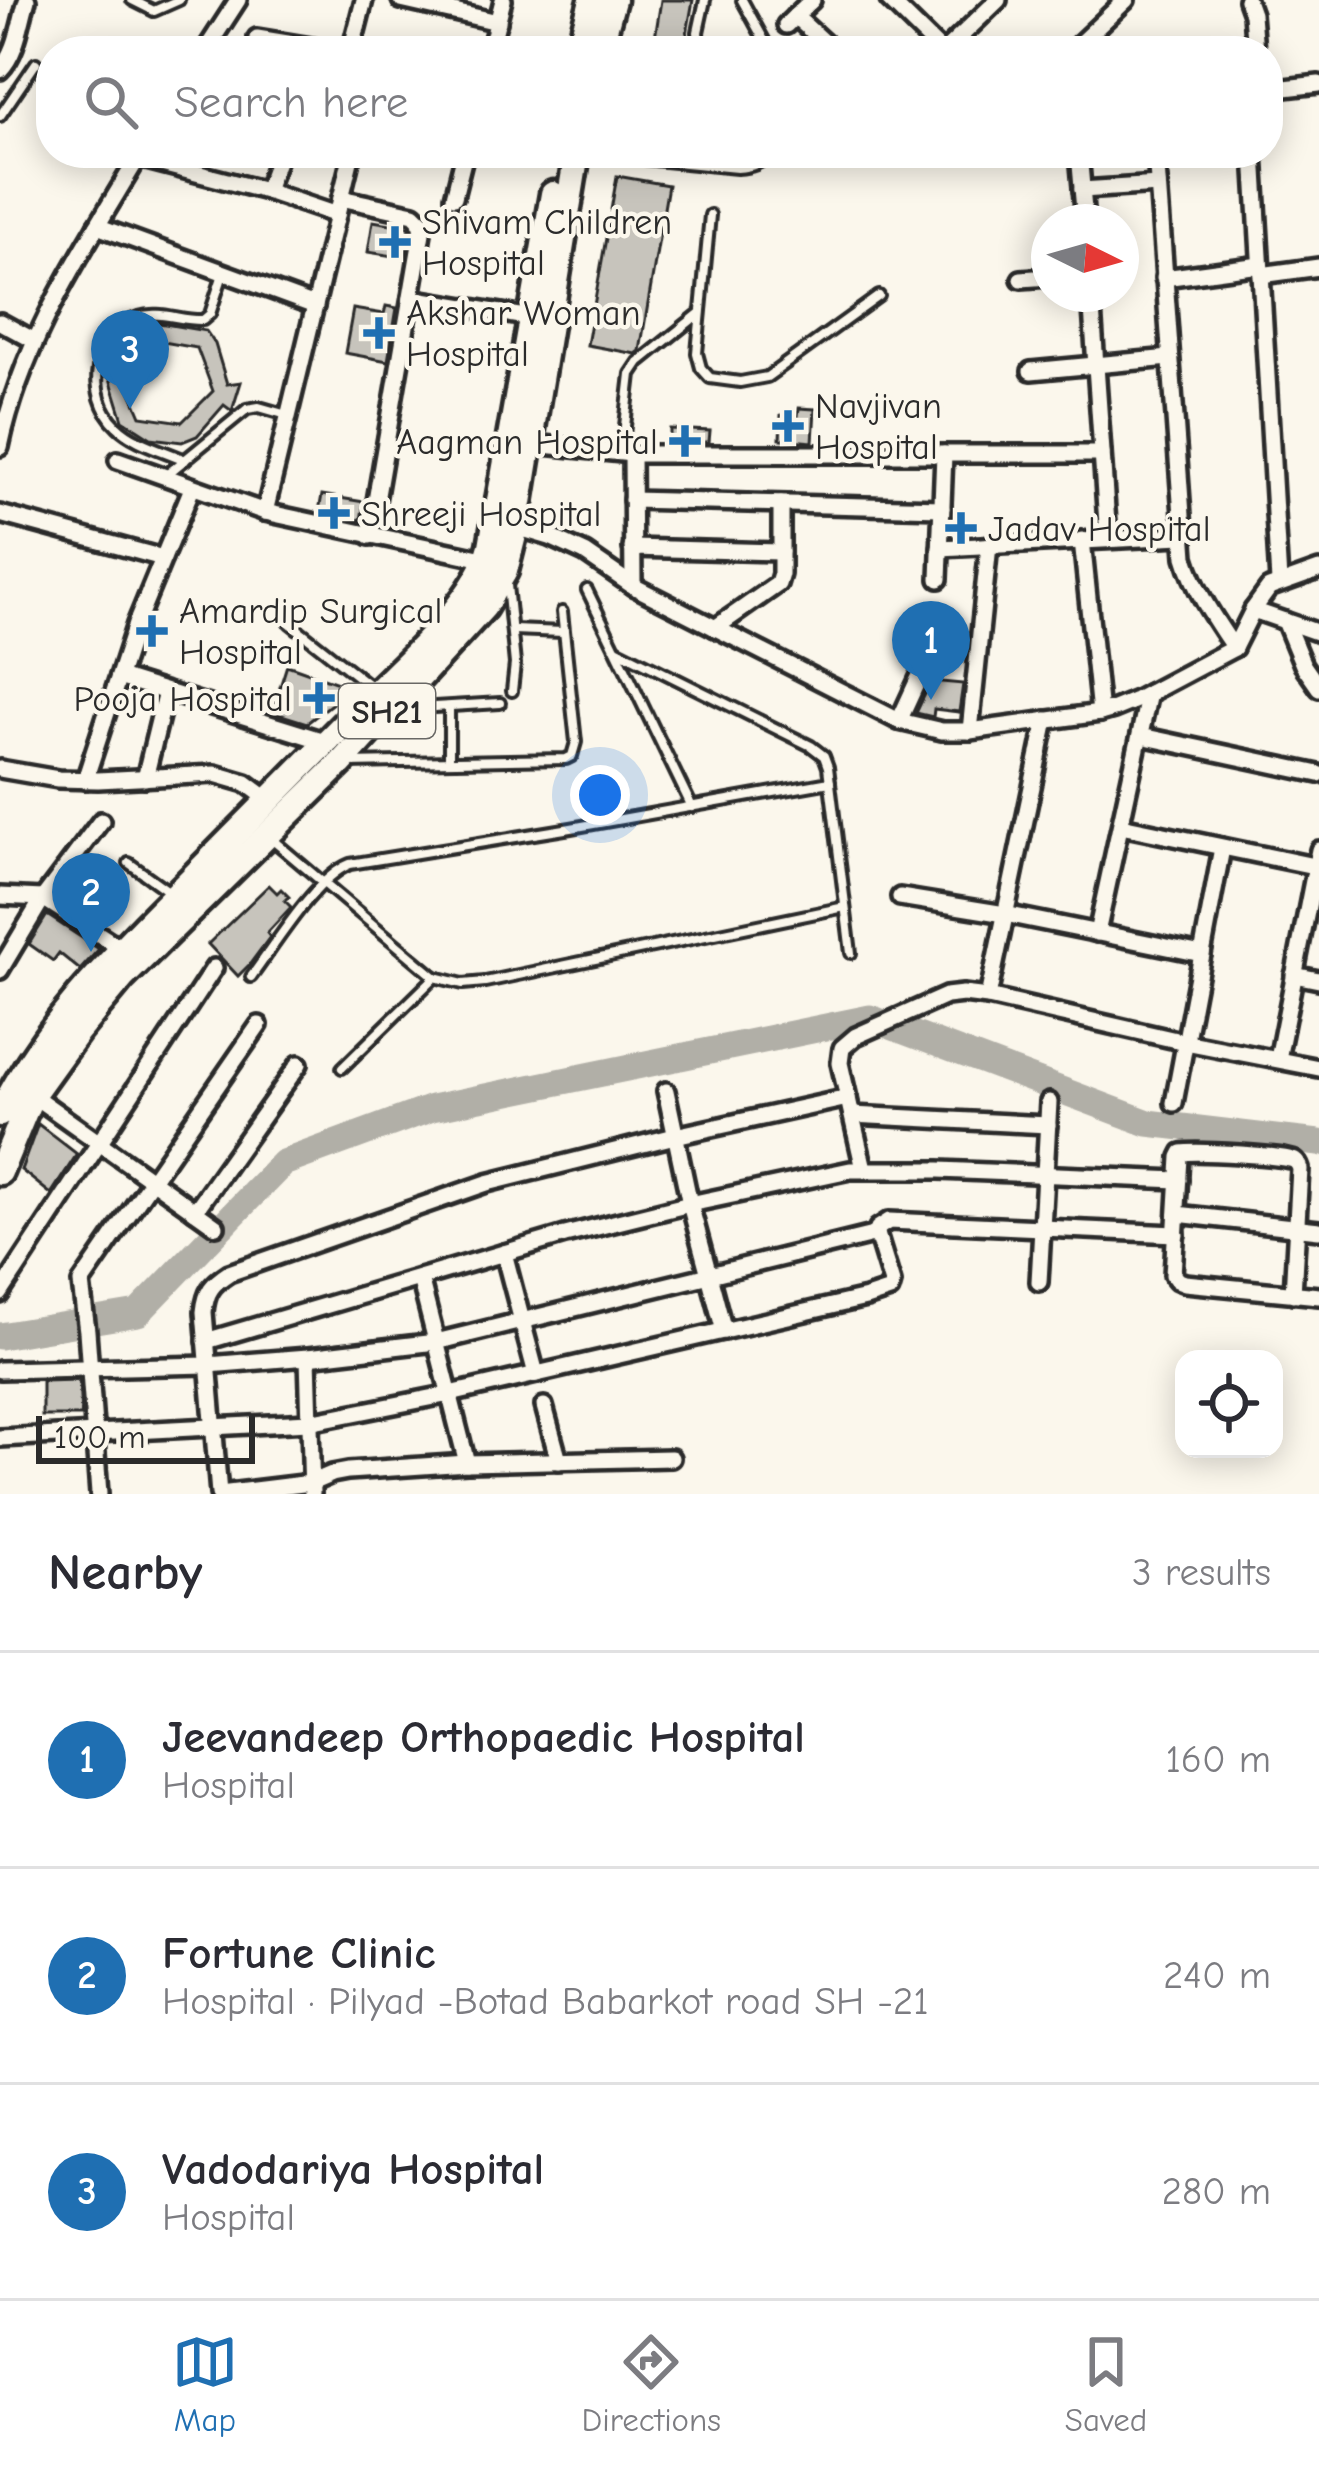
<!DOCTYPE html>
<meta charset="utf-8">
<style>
body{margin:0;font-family:"Comic Neue",sans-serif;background:#f7f7f7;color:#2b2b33}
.controls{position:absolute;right:36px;bottom:36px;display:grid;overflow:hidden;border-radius:24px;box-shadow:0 6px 30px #0003}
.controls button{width:108px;height:108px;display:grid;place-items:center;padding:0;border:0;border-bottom:3px solid #e1e1e2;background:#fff;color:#2b2b33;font:60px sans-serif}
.compass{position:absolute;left:1031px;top:204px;width:108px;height:108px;border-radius:50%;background:#fff;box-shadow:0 6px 30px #0003;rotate:95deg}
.scale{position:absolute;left:36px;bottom:30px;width:219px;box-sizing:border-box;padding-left:12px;border:6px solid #2b2b2b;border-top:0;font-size:33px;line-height:42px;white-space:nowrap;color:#2b2b2b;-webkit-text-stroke:9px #fbf7ec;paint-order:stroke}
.you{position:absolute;left:600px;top:795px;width:42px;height:42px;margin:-30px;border:9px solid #fff;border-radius:50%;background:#1a73e8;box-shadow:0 0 0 18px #1a73e833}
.badge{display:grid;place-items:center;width:78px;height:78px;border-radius:50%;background:#1f6fb2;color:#fff;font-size:39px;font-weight:700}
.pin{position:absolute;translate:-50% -99px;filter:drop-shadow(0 3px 6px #0008)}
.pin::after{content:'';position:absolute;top:63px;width:42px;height:36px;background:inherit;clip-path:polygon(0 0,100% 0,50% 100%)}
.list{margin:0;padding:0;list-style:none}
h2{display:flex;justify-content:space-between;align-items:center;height:156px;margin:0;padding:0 48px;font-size:51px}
h2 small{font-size:39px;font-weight:400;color:#7c7c81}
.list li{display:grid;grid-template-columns:78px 1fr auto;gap:36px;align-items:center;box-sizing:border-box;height:216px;padding:0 48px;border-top:3px solid #e1e1e2}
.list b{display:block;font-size:45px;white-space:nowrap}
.list p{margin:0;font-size:39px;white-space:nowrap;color:#7c7c81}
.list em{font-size:39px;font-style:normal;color:#7c7c81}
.icon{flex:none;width:66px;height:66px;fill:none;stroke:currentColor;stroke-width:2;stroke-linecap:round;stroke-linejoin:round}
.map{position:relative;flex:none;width:1319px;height:1494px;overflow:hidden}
.search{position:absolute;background:#fff;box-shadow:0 6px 30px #0003;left:36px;right:36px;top:36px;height:132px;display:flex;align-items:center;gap:30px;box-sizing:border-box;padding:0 42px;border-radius:48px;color:#7c7c81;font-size:45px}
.sheet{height:804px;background:#fff}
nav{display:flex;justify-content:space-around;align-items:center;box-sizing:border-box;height:168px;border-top:3px solid #e1e1e2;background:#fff;font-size:33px;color:#7c7c81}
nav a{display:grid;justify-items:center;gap:6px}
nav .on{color:#1f6fb2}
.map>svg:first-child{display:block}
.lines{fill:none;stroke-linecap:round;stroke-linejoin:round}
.river{stroke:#b1afa7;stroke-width:27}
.building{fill:#c7c4bc;stroke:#2b2b2b;stroke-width:3;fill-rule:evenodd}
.lane-casing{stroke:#2b2b2b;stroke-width:16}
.street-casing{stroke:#2b2b2b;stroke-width:24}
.primary-casing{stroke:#2b2b2b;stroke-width:33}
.lane{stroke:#fbf7ec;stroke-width:8}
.street{stroke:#fbf7ec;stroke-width:15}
.primary{stroke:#fbf7ec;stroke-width:24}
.poi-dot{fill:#1f6fb2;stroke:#fbf7ec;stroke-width:4.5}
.labels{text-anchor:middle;stroke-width:9;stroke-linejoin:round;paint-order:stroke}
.shield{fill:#fbf7ec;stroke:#696865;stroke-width:3}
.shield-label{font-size:33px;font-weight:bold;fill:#2b2b2b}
.poi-label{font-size:36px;fill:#2b2b2b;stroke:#fbf7ec;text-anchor:start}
</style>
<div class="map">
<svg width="1319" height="1494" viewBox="0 0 1319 1494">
<rect width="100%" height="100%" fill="#fbf7ec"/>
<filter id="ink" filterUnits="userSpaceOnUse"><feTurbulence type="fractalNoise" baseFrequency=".00833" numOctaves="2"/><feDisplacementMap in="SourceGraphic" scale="24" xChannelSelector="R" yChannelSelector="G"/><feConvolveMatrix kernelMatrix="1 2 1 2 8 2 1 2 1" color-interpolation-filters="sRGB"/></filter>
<g filter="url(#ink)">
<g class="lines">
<polyline class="river" points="0,1336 138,1313 283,1163 432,1108 870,1018 1148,1123 1319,1143"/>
</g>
<g class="building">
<polygon points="661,0 693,0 684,51 653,51"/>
<polygon points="617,176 668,185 640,351 636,354 587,345"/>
<polygon points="373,221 409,227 406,258 368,252"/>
<polygon points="386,306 397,308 388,361 345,353 353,309 384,314"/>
<path d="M159,323L206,331L215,344L227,384L241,382L232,411L224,405L197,436L182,442L151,438L123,420L110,378L106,376L108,360L115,362L148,327ZM158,341L197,348L213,391L182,422L141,416L125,378Z"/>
<polygon points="799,408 815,409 813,442 780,439 781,415 798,416"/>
<polygon points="670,429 710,431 709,442 670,442"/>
<polygon points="322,495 364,502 361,520 319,511"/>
<polygon points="287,665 352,688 307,723 272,712"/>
<polygon points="931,681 963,684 959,712 934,709 933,717 916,713"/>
<polygon points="269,885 277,893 281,889 289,897 285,901 291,907 267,933 270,937 250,964 238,976 208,944"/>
<polygon points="47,915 99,949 80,970 59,953 53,961 29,944"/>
<polygon points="38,1124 77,1154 51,1194 21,1170"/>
<polygon points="79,1380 81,1416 42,1416 42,1381"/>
</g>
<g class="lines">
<defs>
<g id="lane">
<polyline points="132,0 154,11 179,0"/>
<polyline points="705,0 698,32 699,41 707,47 722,51"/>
<polyline points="742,0 770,51"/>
<polyline points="0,116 36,63"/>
<path d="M582,153L737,168C751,167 761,164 770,153"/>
<polyline points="710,215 697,353 701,368 710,378 740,382 767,377 879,296"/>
<polyline points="622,452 631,374 639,362 700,313"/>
<path d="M185,460C163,450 134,443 117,426C84,395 93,333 138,317C160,310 181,321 203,320L210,314L223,274"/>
<polyline points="165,476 247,409 259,407 287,415"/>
<polyline points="507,585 515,664 512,691"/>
<polyline points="587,590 692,807"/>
<polyline points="290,623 374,689"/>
<polyline points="513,630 563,632"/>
<polyline points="616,649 811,746 824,756 828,767 851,953"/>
<polyline points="402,709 500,703"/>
<polyline points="449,761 449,708"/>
<polyline points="348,763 566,759 572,756 576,742 562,612"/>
<polyline points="269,837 435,977 463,984 485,982 845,907"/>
<polyline points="129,863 171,893"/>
<path d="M251,977C275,945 315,878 350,864L571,828L830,782"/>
<polyline points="342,1068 435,977"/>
</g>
<g id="street">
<polyline points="401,0 498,22"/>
<polyline points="889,0 941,51"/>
<polyline points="1247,0 1252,14 1255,51"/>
<polyline points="795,16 833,51"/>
<polyline points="786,25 812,0"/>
<polyline points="257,38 336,51"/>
<polyline points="205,51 238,0"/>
<polyline points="351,51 364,0"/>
<polyline points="490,51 503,0"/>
<polyline points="945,51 998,0"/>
<polyline points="1072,51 1126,0"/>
<path d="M0,70C17,53 20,23 27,0"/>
<polyline points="1268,90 1319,84"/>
<polyline points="1079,153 1085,222"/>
<path d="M1156,153L1185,557C1195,591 1214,618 1234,648"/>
<polyline points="1254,153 1279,582"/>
<polyline points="138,158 266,191 337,215"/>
<polyline points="1082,190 1158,185"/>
<polyline points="266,191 280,153"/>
<polyline points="454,197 465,153"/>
<polyline points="341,198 414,214 420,220 422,233 370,536"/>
<polyline points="97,226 315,306"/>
<polyline points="1261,275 1319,267"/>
<polyline points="1164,278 1260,265"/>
<polyline points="1021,279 1049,277"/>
<polyline points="1091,294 1108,538"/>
<polyline points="411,298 532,318"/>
<polyline points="0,322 35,341"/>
<polyline points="1031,371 1170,358"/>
<polyline points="524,443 632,454 1102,454"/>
<path d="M0,447C23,338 85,247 141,153"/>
<polyline points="632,454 633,586"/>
<polyline points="118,460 265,512 488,560"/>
<polyline points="632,500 942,508"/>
<polyline points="265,512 352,153"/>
<polyline points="0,514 163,558"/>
<polyline points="516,527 550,537 585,553 633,586 899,721 942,731 970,731 1100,713 1114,709 1136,700 1234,648 1253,610 1269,588 1319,570"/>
<polyline points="1082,540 1100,713"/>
<polyline points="632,548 781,552"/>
<polyline points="940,548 1182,536"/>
<polyline points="939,579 944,454"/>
<polyline points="1253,610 1319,633"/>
<polyline points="1285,621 1303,665 1319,688"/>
<polyline points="715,628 778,584 781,574 781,504"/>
<polyline points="119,677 327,742"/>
<polyline points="899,721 922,671"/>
<polyline points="970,731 989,545"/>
<polyline points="1141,736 1319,774"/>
<polyline points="0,769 58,779 98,780 215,774 246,783 269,800"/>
<polyline points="145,778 166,692"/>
<polyline points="85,780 136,624 192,488"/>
<polyline points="1121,826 1319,867"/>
<polyline points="0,896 43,898 125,951"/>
<polyline points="900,897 1005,914 1202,954"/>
<polyline points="1097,933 1149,693"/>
<polyline points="0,970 43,898 101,821"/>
<polyline points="1294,975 1319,980"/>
<polyline points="988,997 1046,720"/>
<polyline points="1278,1059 1319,850"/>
<polyline points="666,1091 690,1204 724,1331"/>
<polyline points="28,1092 216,1226"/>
<polyline points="1174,1103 1222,848"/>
<polyline points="852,1115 1048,1125"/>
<polyline points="864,1169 840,1063 842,1048 856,1036 946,996 963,994 988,997 1185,1042 1319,1068"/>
<polyline points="195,1211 299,1064"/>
<polyline points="1177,1214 1319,1230"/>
<polyline points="504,1253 536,1374"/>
<polyline points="420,1278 467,1463"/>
<polyline points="1039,1282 1049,1102"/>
<polyline points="0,1294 214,968"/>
<path d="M1293,1294L1300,1169C1299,1166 1298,1163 1295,1161C1287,1155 1196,1151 1182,1153L1180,1157L1173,1275L1177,1280L1185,1283L1319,1296"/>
<polyline points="206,1341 565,1235 690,1204 850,1170 939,1170 1179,1180"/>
<polyline points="308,1357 312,1494"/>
<polyline points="0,1370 208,1365 308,1357 436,1342 877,1234"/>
<polyline points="544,1406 559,1461"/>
<polyline points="0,1438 309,1422 450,1394 866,1298 890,1290 892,1283 877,1234 878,1228 889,1221 1176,1234"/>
<polyline points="99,1494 87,1331 81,1283 259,1025"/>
<path d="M219,1494L204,1312C206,1291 212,1284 229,1273L487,1183L675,1136L848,1098"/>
<polyline points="220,1494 311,1483 332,1474 348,1471 467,1463 671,1458"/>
</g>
<g id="primary">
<polyline points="579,51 592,0"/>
<polyline points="599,51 613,0"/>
<path d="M0,1114C47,1020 115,955 188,882C246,823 304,765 361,707C403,665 477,602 491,546L553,194"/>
<polyline points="0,1172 32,1095 78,1031 122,978 341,763 484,607 505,571 516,527 577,153"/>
</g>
</defs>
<use href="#lane" class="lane-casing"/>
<use href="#street" class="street-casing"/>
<use href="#primary" class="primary-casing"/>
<use href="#lane" class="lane"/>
<use href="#street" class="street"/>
<use href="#primary" class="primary"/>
</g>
</g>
<g class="poi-dot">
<path d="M389 224h12v12h12v12h-12v12h-12v-12h-12v-12h12z"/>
<path d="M373 315h12v12h12v12h-12v12h-12v-12h-12v-12h12z"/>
<path d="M782 408h12v12h12v12h-12v12h-12v-12h-12v-12h12z"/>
<path d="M679 423h12v12h12v12h-12v12h-12v-12h-12v-12h12z"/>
<path d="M328 495h12v12h12v12h-12v12h-12v-12h-12v-12h12z"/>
<path d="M955 510h12v12h12v12h-12v12h-12v-12h-12v-12h12z"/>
<path d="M146 613h12v12h12v12h-12v12h-12v-12h-12v-12h12z"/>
<path d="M313 680h12v12h12v12h-12v12h-12v-12h-12v-12h12z"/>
</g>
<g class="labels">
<rect class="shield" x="339" y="684" width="96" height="54" rx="9"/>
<g class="shield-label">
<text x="387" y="723">SH21</text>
</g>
<g class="poi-label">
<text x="422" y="234">Shivam Children<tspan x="422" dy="41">Hospital</tspan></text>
<text x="406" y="325">Akshar Woman<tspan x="406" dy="41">Hospital</tspan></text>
<text x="815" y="418">Navjivan<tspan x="815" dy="41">Hospital</tspan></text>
<text x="658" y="454" text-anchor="end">Aagman Hospital</text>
<text x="361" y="526">Shreeji Hospital</text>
<text x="988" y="541">Jadav Hospital</text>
<text x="179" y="623">Amardip Surgical<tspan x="179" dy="41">Hospital</tspan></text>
<text x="292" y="711" text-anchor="end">Pooja Hospital</text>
</g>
</g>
</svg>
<div class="controls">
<button><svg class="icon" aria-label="locate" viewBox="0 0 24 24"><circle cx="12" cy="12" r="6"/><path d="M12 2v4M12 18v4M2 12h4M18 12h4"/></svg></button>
</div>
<svg class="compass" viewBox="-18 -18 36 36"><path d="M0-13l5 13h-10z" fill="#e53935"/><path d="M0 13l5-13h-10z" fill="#7c7c81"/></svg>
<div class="scale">100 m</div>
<div class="you"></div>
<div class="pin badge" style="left:931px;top:700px">1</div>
<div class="pin badge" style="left:91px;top:952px">2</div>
<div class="pin badge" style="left:130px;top:409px">3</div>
<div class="search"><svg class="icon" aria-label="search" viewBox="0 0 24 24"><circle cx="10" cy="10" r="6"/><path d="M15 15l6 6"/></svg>Search here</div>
</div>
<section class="sheet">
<h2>Nearby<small>3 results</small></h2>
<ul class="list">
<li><span class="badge">1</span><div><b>Jeevandeep Orthopaedic Hospital</b><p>Hospital</p></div><em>160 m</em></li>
<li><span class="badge">2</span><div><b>Fortune Clinic</b><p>Hospital · Pilyad -Botad Babarkot road SH -21</p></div><em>240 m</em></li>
<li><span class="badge">3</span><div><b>Vadodariya Hospital</b><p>Hospital</p></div><em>280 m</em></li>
</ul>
</section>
<nav>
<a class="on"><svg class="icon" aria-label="map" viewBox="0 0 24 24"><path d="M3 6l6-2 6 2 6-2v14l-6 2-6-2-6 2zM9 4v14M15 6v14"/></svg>Map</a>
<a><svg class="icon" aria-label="directions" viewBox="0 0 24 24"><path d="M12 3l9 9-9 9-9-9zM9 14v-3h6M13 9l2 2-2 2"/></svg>Directions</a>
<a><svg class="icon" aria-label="saved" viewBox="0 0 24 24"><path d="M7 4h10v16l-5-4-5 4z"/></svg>Saved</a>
</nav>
